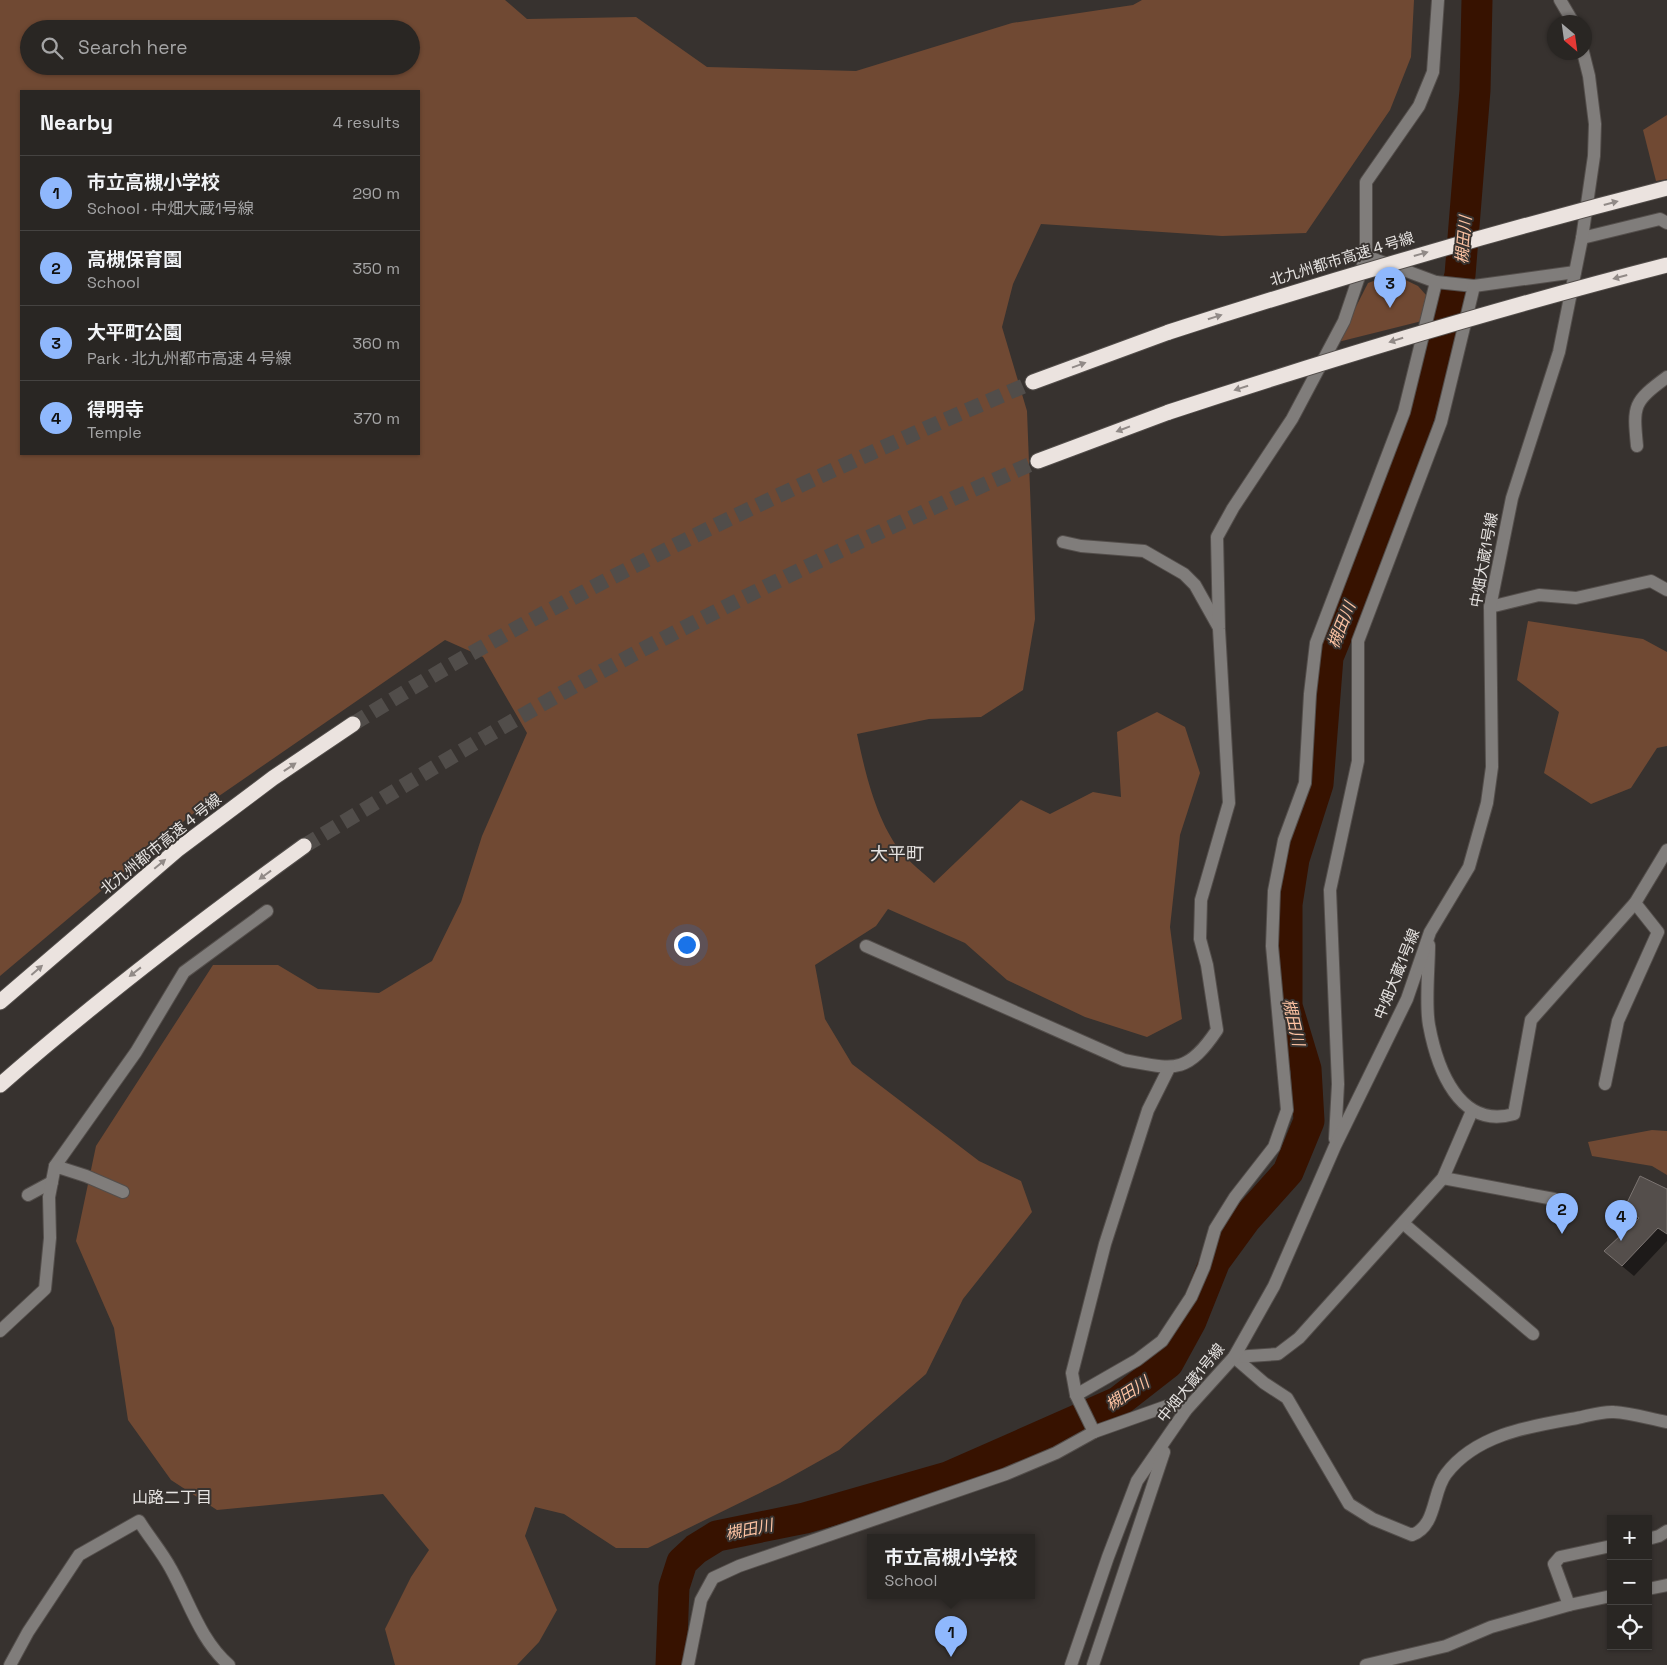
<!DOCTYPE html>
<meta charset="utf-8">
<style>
body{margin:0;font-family:"Space Grotesk","Noto Sans JP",sans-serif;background:#312e2b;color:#f1f3f6}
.controls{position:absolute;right:15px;bottom:15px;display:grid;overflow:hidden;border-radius:0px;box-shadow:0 1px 4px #0004}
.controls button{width:45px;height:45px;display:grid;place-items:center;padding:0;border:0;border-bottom:1px solid #454341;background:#292623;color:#f1f3f6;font:25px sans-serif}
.compass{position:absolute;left:1547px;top:15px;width:45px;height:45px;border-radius:50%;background:#292623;box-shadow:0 1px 4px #0004;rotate:151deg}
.you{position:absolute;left:686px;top:944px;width:18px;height:18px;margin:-12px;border:4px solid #fff;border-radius:50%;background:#1a73e8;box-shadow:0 0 0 8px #1a73e833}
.badge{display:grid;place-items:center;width:32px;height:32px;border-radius:50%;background:#8fb8fd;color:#111;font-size:16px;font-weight:700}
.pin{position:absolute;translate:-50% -41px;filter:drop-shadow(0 1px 2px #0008)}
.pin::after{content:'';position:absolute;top:26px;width:18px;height:15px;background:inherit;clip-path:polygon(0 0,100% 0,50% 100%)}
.popup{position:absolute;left:867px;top:1534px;width:168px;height:65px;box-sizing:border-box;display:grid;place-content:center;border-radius:0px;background:#292623;filter:drop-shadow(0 1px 4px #0005);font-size:16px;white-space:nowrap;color:#a5a5a6}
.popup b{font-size:19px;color:#f1f3f6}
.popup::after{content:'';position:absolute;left:50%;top:100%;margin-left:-10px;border:10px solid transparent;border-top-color:#292623}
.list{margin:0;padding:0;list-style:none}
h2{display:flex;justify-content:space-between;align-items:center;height:65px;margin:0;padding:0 20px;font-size:21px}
h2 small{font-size:16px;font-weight:400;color:#a5a5a6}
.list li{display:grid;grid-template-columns:32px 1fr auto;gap:15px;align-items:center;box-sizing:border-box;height:75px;padding:0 20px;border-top:1px solid #454341}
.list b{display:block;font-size:19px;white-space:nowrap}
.list p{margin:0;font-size:16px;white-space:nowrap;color:#a5a5a6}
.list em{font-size:16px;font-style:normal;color:#a5a5a6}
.icon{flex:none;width:28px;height:28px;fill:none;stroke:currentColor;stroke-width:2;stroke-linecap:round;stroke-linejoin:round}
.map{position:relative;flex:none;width:1667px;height:1665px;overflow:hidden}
.search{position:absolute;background:#292623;box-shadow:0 1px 4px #0004;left:20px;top:20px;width:400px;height:55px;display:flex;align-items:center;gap:12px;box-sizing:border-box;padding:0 18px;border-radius:28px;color:#a5a5a6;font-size:19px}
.panel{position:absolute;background:#292623;box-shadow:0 1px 4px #0004;left:20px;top:90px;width:400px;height:365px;border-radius:0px}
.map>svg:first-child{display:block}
.green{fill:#704933;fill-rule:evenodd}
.shadow{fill:#0007}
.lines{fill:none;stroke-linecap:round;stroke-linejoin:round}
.river{stroke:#371200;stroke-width:31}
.building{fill:#544e4b;stroke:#7b7471}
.highway-tunnel{stroke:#514d4a;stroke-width:15;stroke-dasharray:15 8;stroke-linecap:butt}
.minor-casing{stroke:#534e4b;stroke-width:14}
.highway-casing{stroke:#534e4b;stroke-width:17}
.minor{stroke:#807d7b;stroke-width:12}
.highway{stroke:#ebe3df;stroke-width:15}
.highway-bridge-casing{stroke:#534e4b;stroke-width:17;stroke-linecap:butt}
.highway-bridge{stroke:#ebe3df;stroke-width:15}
.oneway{fill:#918a87}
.labels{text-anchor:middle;stroke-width:4;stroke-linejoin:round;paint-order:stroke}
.street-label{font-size:15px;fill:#e6e3e1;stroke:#37322f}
.water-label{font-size:16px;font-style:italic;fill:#fcc2a2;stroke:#37322f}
.neighbourhood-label{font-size:16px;fill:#e6e3e1;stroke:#37322f}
.quarter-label{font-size:18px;fill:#e6e3e1;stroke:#37322f}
</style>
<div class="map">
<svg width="1667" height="1665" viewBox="0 0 1667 1665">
<rect width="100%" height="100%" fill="#37322f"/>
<g class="green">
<path d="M0,0H505L527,19L636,17L707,67L856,71L1012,23L1133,5L1142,0H1414L1411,57L1390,110L1306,233L1222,236L1041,224L1013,284L1002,327L1027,411L1035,619L1023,690L981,717L929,719L857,734C865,772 876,820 901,852C910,863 924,873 934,883L1021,800L1050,814L1093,792L1121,797L1117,732L1157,712L1185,727L1200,773L1180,835L1170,927L1182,1019L1147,1037L1085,1017L1007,980L965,943L888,909L876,926L815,965L825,1019L852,1064L979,1161L1021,1181L1032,1212L963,1299L926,1374L839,1450L780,1483L648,1548H616L564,1514L535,1507L525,1536L557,1610L539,1642L517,1665H395L385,1629L411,1577L429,1550L383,1494L217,1510L171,1480L128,1420L114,1328L76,1241L96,1146L213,965H278L318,989L379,993L432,961L461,902L482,836L527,733L483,657L445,640L190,816L0,976ZM29,29H411V66H29ZM21,91H419V454H21Z"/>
<polygon points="1667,115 1667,179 1656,181 1643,130"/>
<polygon points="1393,274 1418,286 1426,295 1422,321 1338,342 1368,283"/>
<polygon points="1528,621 1643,639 1667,652 1667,746 1657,748 1631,788 1591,804 1544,773 1559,712 1517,680"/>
<polygon points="1652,1130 1667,1131 1667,1175 1652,1166 1592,1156 1588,1142"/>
</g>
<polygon class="shadow" points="1667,1190 1667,1241 1634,1276 1617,1262 1637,1221 1625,1209"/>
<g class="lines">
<polyline class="river" points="671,1665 674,1587 682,1562 696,1549 717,1536 805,1518 948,1477 1118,1402 1168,1363 1191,1321 1215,1261 1245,1220 1288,1172 1309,1121 1306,1069 1287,1006 1287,904 1294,859 1318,784 1328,657 1401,479 1460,275 1475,90 1477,0"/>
</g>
<polygon class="building" points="1640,1176 1667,1189 1667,1234 1658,1228 1622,1266 1604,1251 1639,1218 1624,1209"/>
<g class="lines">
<g class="highway-tunnel">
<path d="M353,724C569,589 799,482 1033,382"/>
<path d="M304,846C404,786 503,724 606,669C747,593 891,525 1038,461"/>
</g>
<defs>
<g id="minor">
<polyline points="1560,0 1573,22"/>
<polyline points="1582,238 1660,219 1667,223"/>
<polyline points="1436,282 1474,286"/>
<path d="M1637,446C1633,405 1633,402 1667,377"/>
<polyline points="1063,542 1081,546 1144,551 1184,574 1195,585 1218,626"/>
<polyline points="1490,607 1539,595 1576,598 1651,581 1667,590"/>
<path d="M1429,945C1429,968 1425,1003 1429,1025C1437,1068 1459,1130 1514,1114L1531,1020L1635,903L1667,850"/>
<path d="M866,946L1124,1060C1173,1069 1186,1076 1217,1030L1207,965L1200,939L1201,900L1229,803L1219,629L1217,537L1233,508L1292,419L1344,321L1366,256V182L1419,106L1433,72L1438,0"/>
<polyline points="1605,1084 1618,1021 1658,932 1635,903"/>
<polyline points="1335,1139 1338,1084 1330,890 1358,761 1358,641 1441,422 1474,286 1575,272"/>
<polyline points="55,1166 136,1052 184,972 267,911"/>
<polyline points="1443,1178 1554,1199"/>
<polyline points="28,1195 52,1182"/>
<polyline points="1404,1224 1533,1334"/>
<polyline points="0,1331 45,1289 50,1238 49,1197 55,1166 86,1176 123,1192"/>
<path d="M1234,1357L1264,1383L1287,1398L1349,1504L1373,1519L1412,1535C1437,1526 1432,1492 1446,1474C1476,1434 1531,1426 1577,1418C1588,1416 1602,1411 1614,1412C1632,1413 1650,1419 1667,1422"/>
<polyline points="1234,1357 1278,1354 1299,1338 1443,1178 1472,1111"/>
<polyline points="1076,1395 1137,1360 1162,1341 1191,1297 1204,1267 1215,1229 1235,1197 1274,1147 1287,1110 1272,946 1274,891 1284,840 1305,783 1310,694 1316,643 1404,412 1436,282 1366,256"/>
<polyline points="1094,1432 1076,1395 1072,1373 1105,1244 1148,1110 1169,1068"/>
<polyline points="1648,1539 1659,1536 1667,1531"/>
<polyline points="1648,1589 1667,1585"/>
<polyline points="1569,1605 1611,1596"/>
<path d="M10,1665L28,1632L79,1555L139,1521C149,1537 162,1552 171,1569C189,1601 200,1640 229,1665"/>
<polyline points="688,1665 701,1600 713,1578 739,1566 1006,1474 1056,1453 1094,1432 1170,1405 1186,1410"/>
<polyline points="1071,1665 1108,1557 1137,1481 1186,1410 1234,1357 1274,1286 1335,1146 1407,999 1430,932 1469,867 1487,803 1492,767 1490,607 1512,498 1559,352 1582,238 1594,156 1595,124 1589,76 1583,52"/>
<polyline points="1093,1665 1164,1452"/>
<polyline points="1366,1665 1446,1646 1491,1627 1569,1605 1554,1564 1560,1557 1611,1546"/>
</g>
<g id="highway">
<polyline points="1033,382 1169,332"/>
<polyline points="1038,461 1169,412"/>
<polyline points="0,1002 177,850 273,778 353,724"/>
<path d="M0,1085C97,1000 199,922 304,846"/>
</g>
</defs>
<use href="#minor" class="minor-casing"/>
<use href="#highway" class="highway-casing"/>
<use href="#minor" class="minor"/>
<use href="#highway" class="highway"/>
<defs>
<g id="highway-bridge">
<path d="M1169,332C1333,279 1499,231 1667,188"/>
<path d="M1169,412C1334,358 1499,308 1667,265"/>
</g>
</defs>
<use href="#highway-bridge" class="highway-bridge-casing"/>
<use href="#highway-bridge" class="highway-bridge"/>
</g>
<defs><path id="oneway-solid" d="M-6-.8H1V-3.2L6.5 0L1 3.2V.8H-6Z" transform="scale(1.25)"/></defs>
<g class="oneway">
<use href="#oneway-solid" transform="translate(1611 203) rotate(-15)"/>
<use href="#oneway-solid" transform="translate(1421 254) rotate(-16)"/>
<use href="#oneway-solid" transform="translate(1620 277) rotate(165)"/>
<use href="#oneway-solid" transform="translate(1215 317) rotate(-18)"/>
<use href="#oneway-solid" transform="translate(1396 340) rotate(163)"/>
<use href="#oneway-solid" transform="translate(1079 365) rotate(-20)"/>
<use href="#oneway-solid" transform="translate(1241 388) rotate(162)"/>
<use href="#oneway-solid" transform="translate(1123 429) rotate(159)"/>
<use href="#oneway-solid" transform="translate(290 767) rotate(-34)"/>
<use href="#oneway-solid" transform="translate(160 864) rotate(-40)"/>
<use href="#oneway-solid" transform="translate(265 875) rotate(144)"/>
<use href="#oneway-solid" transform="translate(37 970) rotate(-41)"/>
<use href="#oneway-solid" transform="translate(135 972) rotate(142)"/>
</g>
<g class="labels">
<g class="street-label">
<text transform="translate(1342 259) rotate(-17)" y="5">北九州都市高速４号線</text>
<text transform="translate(1484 560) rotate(-80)" y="5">中畑大蔵1号線</text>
<text transform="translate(161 844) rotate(-39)" y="5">北九州都市高速４号線</text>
<text transform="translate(1397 974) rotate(-68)" y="5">中畑大蔵1号線</text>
<text transform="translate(1191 1383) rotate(-51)" y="5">中畑大蔵1号線</text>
</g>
<g class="water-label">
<text transform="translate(1463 240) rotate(-85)" y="6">槻田川</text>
<text transform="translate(1341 625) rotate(-68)" y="6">槻田川</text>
<text transform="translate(1294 1022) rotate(77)" y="6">槻田川</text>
<text transform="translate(1127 1393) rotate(-33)" y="6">槻田川</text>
<text transform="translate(749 1529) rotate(-11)" y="6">槻田川</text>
</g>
<g class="neighbourhood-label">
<text x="172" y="1503">山路二丁目</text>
</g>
<g class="quarter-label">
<text x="897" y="860">大平町</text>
</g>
</g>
</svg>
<div class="controls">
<button>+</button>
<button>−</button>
<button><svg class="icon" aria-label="locate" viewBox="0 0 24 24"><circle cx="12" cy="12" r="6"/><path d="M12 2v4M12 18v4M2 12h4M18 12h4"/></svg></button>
</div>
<svg class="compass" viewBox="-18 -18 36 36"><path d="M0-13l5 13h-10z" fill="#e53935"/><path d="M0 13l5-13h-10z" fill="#a5a5a6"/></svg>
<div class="you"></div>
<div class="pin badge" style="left:951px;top:1657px">1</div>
<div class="popup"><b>市立高槻小学校</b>School</div>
<div class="pin badge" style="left:1562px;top:1234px">2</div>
<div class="pin badge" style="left:1390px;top:308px">3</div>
<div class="pin badge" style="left:1621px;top:1241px">4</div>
<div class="search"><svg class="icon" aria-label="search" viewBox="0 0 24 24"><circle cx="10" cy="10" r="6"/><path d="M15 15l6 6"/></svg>Search here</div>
<section class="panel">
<h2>Nearby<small>4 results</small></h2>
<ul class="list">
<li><span class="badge">1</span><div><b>市立高槻小学校</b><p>School · 中畑大蔵1号線</p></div><em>290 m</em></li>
<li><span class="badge">2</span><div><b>高槻保育園</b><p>School</p></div><em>350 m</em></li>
<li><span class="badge">3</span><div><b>大平町公園</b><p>Park · 北九州都市高速４号線</p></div><em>360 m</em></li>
<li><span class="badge">4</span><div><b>得明寺</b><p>Temple</p></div><em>370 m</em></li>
</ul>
</section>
</div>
